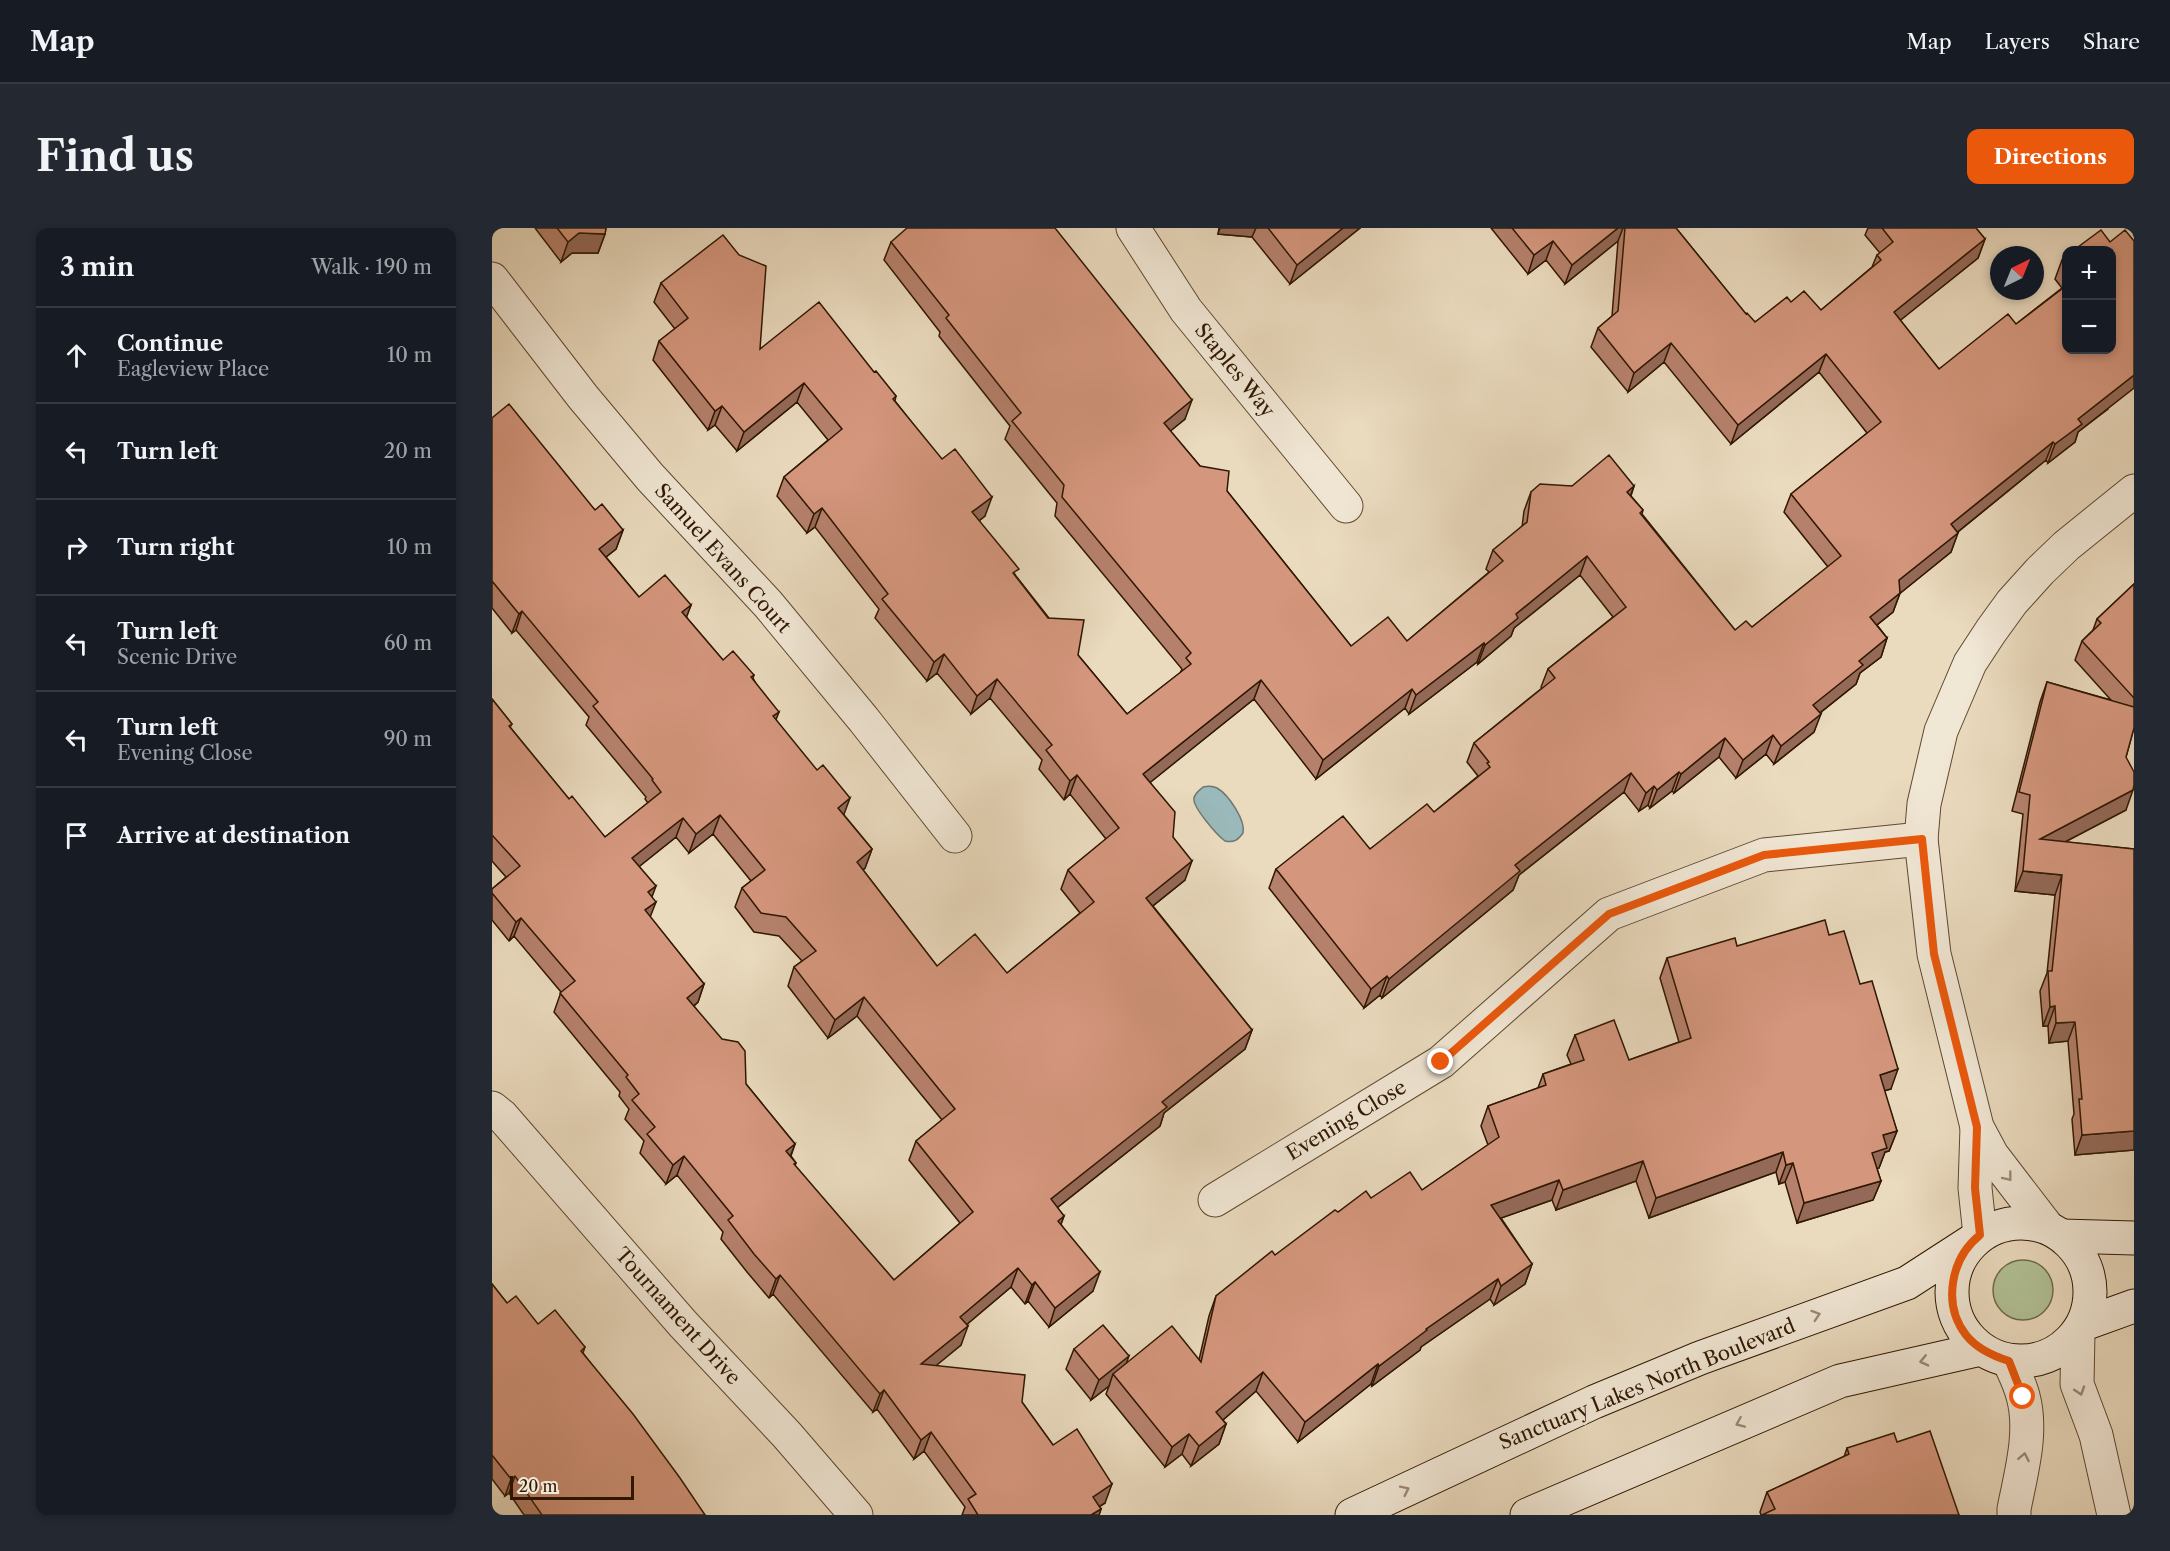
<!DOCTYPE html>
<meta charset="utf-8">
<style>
body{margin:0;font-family:"Libre Caslon Text",serif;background:#242831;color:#f1f3f6}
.controls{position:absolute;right:18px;top:18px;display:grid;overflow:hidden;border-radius:12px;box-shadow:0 3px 9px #0003}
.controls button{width:54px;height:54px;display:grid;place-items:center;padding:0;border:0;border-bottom:2px solid #363941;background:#171b24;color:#f1f3f6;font:30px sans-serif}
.compass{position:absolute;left:1498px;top:18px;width:54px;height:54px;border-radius:50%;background:#171b24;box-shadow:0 3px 9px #0003;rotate:43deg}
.scale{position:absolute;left:18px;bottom:15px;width:124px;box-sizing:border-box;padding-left:6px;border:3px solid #2f1700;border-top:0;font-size:16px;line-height:21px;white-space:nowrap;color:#2f1700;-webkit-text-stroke:4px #f1e7d5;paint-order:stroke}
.stop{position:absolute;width:18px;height:18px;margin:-14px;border:4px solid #ea580c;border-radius:50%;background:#fff}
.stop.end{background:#ea580c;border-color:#fff;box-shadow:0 2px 6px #0008}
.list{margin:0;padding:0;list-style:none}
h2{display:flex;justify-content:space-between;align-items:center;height:78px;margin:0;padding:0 24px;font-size:26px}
h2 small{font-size:20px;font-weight:400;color:#9ea1a6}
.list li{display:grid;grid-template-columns:39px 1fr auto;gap:18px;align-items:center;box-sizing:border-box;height:96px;padding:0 24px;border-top:2px solid #363941}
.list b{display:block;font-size:22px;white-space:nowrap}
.list p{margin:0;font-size:20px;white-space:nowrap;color:#9ea1a6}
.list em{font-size:20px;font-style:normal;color:#9ea1a6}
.icon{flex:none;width:33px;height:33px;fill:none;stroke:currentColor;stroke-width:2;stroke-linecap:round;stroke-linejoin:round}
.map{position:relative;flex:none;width:1642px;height:1287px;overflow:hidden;border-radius:12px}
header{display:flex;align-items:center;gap:36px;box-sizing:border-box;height:84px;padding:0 30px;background:#171b24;border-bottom:2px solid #363941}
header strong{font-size:28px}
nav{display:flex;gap:33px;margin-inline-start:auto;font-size:21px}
.intro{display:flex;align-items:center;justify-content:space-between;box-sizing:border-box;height:144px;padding:0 36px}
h1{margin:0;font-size:42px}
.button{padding:15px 27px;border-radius:12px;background:#ea580c;color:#fff;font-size:21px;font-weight:700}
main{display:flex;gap:36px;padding:0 36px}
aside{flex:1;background:#171b24;border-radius:12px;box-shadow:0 3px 9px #0003}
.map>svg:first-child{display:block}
.green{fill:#b1c195;stroke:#706c4a;stroke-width:1.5}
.water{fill:#9ab9ba;stroke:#6f7870;stroke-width:1.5}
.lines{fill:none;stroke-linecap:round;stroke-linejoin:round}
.street-casing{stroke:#5e4830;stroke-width:35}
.secondary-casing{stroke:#2f1700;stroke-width:35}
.street{stroke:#f1e7d5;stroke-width:33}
.secondary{stroke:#f1e7d5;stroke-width:33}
.wall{fill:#b6816c;stroke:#2f1700;stroke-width:1.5;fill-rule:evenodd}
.shaded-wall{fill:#946958;stroke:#2f1700;stroke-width:1.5}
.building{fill:#d4967d;stroke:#2f1700;stroke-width:1.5;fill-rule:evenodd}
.oneway{stroke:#9a8975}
.route{stroke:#ea580c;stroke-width:8}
.labels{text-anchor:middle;stroke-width:5;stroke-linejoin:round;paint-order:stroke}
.street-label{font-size:20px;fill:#2f1700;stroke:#f1e7d5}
</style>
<header>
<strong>Map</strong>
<nav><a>Map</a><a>Layers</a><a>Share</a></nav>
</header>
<div class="intro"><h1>Find us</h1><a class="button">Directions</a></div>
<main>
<aside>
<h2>3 min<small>Walk · 190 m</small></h2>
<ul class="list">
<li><svg class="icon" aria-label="ahead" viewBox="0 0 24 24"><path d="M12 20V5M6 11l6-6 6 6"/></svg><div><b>Continue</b><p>Eagleview Place</p></div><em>10 m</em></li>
<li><svg class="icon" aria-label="left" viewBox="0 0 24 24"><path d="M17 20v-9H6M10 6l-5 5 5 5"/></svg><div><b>Turn left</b></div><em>20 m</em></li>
<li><svg class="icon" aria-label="right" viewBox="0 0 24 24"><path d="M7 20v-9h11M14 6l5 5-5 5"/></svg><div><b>Turn right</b></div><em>10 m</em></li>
<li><svg class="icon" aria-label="left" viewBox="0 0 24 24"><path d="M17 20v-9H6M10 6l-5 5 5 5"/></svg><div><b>Turn left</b><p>Scenic Drive</p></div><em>60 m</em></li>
<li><svg class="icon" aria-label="left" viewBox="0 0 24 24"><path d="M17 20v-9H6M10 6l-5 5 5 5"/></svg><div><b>Turn left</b><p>Evening Close</p></div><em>90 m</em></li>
<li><svg class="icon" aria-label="arrive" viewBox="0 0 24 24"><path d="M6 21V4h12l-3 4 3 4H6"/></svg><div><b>Arrive at destination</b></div></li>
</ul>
</aside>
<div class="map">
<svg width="1642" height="1287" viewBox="0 0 1642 1287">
<rect width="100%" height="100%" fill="#eadabe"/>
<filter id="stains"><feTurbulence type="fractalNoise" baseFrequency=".00333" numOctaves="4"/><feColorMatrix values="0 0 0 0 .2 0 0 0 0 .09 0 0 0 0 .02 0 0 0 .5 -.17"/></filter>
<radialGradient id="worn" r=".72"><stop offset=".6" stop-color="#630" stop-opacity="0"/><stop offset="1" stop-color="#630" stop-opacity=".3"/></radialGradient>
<circle class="green" cx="1531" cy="1062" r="30"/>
<path class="water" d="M711,559C716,558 721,558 725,560C737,567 754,593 751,605C746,612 742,615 733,613C726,608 700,579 702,570C703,565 708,562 711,559Z"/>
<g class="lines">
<defs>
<g id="street">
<polyline points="641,0 694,82 854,278"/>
<polyline points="0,51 91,169 158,249 276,376 372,492 463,608"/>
<polyline points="0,880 10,888 191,1096 295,1207 364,1287"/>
<polyline points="1485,899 1483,960 1488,1007"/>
<polyline points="723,972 949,834 1117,686 1272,627 1429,611"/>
<polyline points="1556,1000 1500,927 1485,899 1442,726 1429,611 1432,576 1449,503 1478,435 1499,403 1520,374 1548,343 1574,318 1642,263"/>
<polyline points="1586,1105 1585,1156 1604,1207 1622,1287"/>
<path d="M1517,1133C1522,1144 1528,1156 1531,1168C1541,1204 1529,1245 1522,1281V1287"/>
</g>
<g id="secondary">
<circle cx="1529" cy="1064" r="69"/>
<polyline points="1570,1008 1642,1010"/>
<polyline points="1592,1096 1642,1078"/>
<polyline points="860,1287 1102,1174 1208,1130 1415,1055 1483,1011"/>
<polyline points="1035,1287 1348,1153 1489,1121"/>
</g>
</defs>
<use href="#street" class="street-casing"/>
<use href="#secondary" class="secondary-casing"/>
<use href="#street" class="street"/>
<use href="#secondary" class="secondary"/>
</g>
<g class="wall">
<polygon points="43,0 114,0 113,6 106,25 80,25 69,34"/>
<polygon points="727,0 868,0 798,56 760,9 726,6"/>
<path d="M999,0H1184L1254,86L1263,94L1299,74L1329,82L1380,39L1385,27L1388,25L1373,7L1376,0H1484L1493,11L1486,30L1408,92L1447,141L1524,96L1570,60L1563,51L1570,32L1575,29V122L1616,181L1586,204L1583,214L1556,235L1554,232L1466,304L1459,324L1408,365L1401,384L1385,397L1395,410L1389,429L1368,445L1364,456L1328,485L1322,504L1282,536L1274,526L1244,550L1227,529L1182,565L1180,563L1158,580L1156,577L1147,583L1132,564L1027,647L1021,662L890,770L888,767L872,780L777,660L784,641L878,621L942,584L986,548L975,534L982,515L1050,460L1049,459L1056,441L1121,389L1088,347L1022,400L1019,408L986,436L985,434L917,486L913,480L824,551L762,471L658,554L681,609L693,652L661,678L760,802L753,821L672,885L668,898L565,980L572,988L569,996L601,1063L557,1099L536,1073L533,1076L519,1059L474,1097L469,1117L444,1137L530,1174L561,1217L613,1275L607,1279L609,1281L607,1287H470L473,1279L432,1223L422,1231L385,1181L381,1184L281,1066L277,1070L255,1044L229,1011L231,1004L185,947L174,956L148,925L152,913L133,891L137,881L127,868L128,864L62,784L69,764L22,708L17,713L0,692V661L14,649L0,633V471L20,496L18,499L77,571L113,609L156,575L153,571L154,569L94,497L97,489L24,402L20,405L0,380V190L103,282L131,302L124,321L114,329L147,369L199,377L194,389L231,432L262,447L261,450L284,492L352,587L380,621L373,640L371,642L445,738L515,745L588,685L569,661L576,642L614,611L578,566L572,572L547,541L550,532L498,470L479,486L445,445L435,453L383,390L387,381L323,299L315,305L285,268L292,249L336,212L305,174L245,223L223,197L216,202L161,132L167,113L183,101L162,74L169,55L268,121L382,144L404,168L403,173L493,288L487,293L524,348L586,427L635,486L688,445L690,441L563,288L565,275L513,211L518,198L447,108L448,104L392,32L399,14L693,191L678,203L708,238L735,263L859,418L915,413L997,344L994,341L1001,322L1030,299L1032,283L1039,264L1080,258H1142L1139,268L1151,282L1150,286L1243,402L1260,399L1336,339L1292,284L1299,266L1375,205L1327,144L1239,216L1172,134L1136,164L1099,119L1106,100L1120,88L1126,13L1073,56L1054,32L1036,46ZM221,606L259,653L250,660L243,679L262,704L287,708L310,733L302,739L296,758L336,810L365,788L450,892L424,913L417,932L468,995L402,1052L303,938L304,935L299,928L303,916L254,856L202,778L206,774L212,756L158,689L160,669L147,638L184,609L197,625Z"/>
<polygon points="1642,356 1642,500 1634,529 1634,582 1573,614 1642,621 1642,922 1583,927 1580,891 1582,886 1576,813 1557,815 1556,798 1551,798 1548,763 1555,745 1563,667 1523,663 1531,586 1520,583 1548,474 1555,454 1619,472 1583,432 1590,413 1601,402 1605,391"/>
<polygon points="1337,707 1399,861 1392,863 1405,903 1397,923 1393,924 1387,940 1385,941 1389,953 1381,972 1305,995 1293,954 1287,956 1284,944 1157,990 1144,953 1064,982 1060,972 1009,990 1040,1036 1033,1056 1002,1077 998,1071 929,1119 928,1122 880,1158 879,1156 806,1214 764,1163 731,1192 734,1196 727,1216 699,1238 690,1226 673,1239 614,1166 617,1158 599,1172 574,1141 582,1121 634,1136 707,1132 717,1088 724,1068 846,984 879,970 930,962 996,917 989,898 996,878 1046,860 1051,846 1079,836 1075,827 1083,807 1137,832 1187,814 1168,750 1175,730 1245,718"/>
<polygon points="0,1056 15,1075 46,1096 93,1119 91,1125 213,1287 32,1287 17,1265 13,1268 0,1251"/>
<polygon points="1405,1214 1467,1287 1269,1287 1268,1284 1275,1264 1352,1229 1355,1220"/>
</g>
<g class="shaded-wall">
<polygon points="728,0 764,0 760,9 726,6"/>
<polygon points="851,0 868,0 798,56 805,37"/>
<polygon points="1126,0 1131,0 1126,13 1073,56 1080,37"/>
<polygon points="87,5 113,6 106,25 80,25 69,34 76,14"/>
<polygon points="1493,11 1486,30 1395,103 1402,84"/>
<polygon points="1061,13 1054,32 1036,46 1042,27"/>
<polygon points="1179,115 1172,134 1136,164 1142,145"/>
<polygon points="1334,126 1327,144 1239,216 1246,197"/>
<polygon points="1642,147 1642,160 1586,204 1583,214 1556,235 1563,216 1586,191"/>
<polygon points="312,155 305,174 245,223 252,204"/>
<polygon points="700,172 693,191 665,214 672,195"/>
<polygon points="230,178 223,197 216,202 223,183"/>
<polygon points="1561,214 1554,232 1452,315 1459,296"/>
<polygon points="1142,258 1135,277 1135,264"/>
<polygon points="500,269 493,288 474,303 480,284"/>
<polygon points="330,280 323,299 315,305 322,286"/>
<polygon points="131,302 124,321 100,340 107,321"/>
<polygon points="1466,305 1459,324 1401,371 1407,352"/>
<polygon points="1095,328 1088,347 1022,400 1019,408 986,436 993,417 1024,386"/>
<polygon points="1408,365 1401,384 1372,407 1378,389"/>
<polygon points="199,377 192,396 190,384"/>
<polygon points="30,383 24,402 20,405 27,386"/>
<polygon points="1395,410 1389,429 1368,445 1364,456 1315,495 1321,477 1367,433"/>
<polygon points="992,415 985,434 917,486 924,467"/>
<polygon points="452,426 445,445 435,453 442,434"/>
<polygon points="505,451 498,470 479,486 485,468"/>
<polygon points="769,452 762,471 645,565 651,546"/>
<polygon points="920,461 913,480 824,551 831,532"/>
<polygon points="287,484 280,502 281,488"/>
<polygon points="1329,486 1322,504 1282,536 1289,518"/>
<polygon points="1281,507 1274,526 1244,550 1251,532"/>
<polygon points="1233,510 1227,529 1182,565 1189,546"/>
<polygon points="1187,544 1180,563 1158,580 1165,562"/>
<polygon points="1139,545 1132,564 1027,647 1021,662 890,770 897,751 1023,637"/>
<polygon points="585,547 578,566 572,572 578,553"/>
<polygon points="1162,558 1156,577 1147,583 1154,565"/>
<polygon points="1641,562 1634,582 1540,631 1548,611"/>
<polygon points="358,570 351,589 346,580"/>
<polygon points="228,587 221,606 197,625 204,606"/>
<polygon points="191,590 184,609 134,649 140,630"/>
<polygon points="380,621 373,640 358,653 365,634"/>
<polygon points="700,633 693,652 648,688 654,670"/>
<polygon points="1531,643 1570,647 1563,667 1523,663"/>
<polygon points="164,658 157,677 156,664"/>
<polygon points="164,674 157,692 153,682"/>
<polygon points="29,690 22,708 17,713 24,694"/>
<polygon points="895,748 888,767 872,780 879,761"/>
<polygon points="212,756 206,774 188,789 195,770"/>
<polygon points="372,769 365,788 336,810 343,792"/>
<polygon points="1563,778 1556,798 1551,798 1558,779"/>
<polygon points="1583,794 1576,813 1557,815 1564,795"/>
<polygon points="760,802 753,821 672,885 668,898 552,990 559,971 670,874"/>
<polygon points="1406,841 1399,861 1380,866 1388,847"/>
<polygon points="1405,903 1397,923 1393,924 1387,940 1373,945 1380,925 1391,907"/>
<polygon points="1642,903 1642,922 1583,927 1590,907"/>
<polygon points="303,916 296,934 294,923"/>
<polygon points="1291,924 1284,944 1157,990 1164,970"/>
<polygon points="192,928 185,947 174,956 181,937"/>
<polygon points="1151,933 1144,953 1064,982 1071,962"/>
<polygon points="1301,935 1293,954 1287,956 1294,937"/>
<polygon points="1067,952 1060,972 992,996 999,977"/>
<polygon points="1389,953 1381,972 1305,995 1312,975"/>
<polygon points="572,988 565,1007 566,993"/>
<polygon points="1040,1036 1033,1056 1002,1077 1009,1058"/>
<polygon points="526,1040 519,1059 461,1108 468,1089"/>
<polygon points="608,1044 601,1063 557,1099 563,1080"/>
<polygon points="288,1047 281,1066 277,1070 284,1051"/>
<polygon points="1006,1051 998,1071 929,1119 928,1122 880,1158 887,1138 934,1101"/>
<polygon points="543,1054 536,1073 533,1076 540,1057"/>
<polygon points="476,1098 469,1117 423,1155 429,1136"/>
<polygon points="637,1128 630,1147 621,1146 617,1158 599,1172 607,1152"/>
<polygon points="886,1136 879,1156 806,1214 813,1194"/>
<polygon points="771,1144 764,1163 717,1204 724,1184"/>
<polygon points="392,1162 385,1181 381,1184 388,1166"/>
<polygon points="734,1196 727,1216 699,1238 707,1218"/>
<polygon points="439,1204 432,1223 422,1231 429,1212"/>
<polygon points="697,1206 690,1226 673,1239 680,1219"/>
<polygon points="23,1248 17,1265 13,1268 19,1251"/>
<polygon points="620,1256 613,1275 594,1287 601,1269"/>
<polygon points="609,1281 607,1287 599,1287"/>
</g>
<g class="building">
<polygon points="65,0 114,0 113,6 87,5 76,14"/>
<path d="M415,0H563L700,172L672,195L708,238L737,243L735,263L859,418L896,389L915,413L1011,333L1001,322L1035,294L1039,264L1048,256L1080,258L1117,227L1142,258L1135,264L1151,282L1148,285L1243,402L1254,393L1260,399L1349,328L1299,266L1389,194L1334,126L1246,197L1179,115L1142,145L1106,100L1126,83L1133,0H1184L1254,86L1255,85L1263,94L1295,69L1299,74L1312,63L1329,82L1389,32L1385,27L1401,14L1390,0H1484L1493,11L1402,84L1447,141L1516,86L1524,96L1575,57V122H1620V22H1582L1609,2L1618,14L1633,2L1642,13V147L1586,191L1590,196L1563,216L1561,214L1459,296L1466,305L1407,352L1408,365L1378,389L1395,410L1367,433L1371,437L1321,477L1329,486L1289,518L1281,507L1251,532L1233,510L1189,546L1187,544L1165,562L1162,558L1154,565L1139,545L1023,637L1028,643L897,751L895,748L879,761L784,641L851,588L878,621L935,576L942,584L998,539L995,535L997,534L982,515L1063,450L1056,441L1134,379L1095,328L1024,386L1026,390L993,417L992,415L924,467L920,461L831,532L769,452L651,546L683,584L681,609L700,633L654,670L760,802L670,874L675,879L559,971L572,988L566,993L608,1044L563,1080L543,1054L540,1057L526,1040L468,1089L476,1098L429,1136L533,1147L530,1174L561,1217L585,1201L620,1256L601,1269L609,1281L599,1287H486L476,1271L484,1266L439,1204L429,1212L392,1162L388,1166L288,1047L284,1051L262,1026L236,992L241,988L192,928L181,937L155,906L163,899L140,872L147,866L134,849L136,847L68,765L83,753L29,690L24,694L0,665V661L28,638L0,607V471L20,496L17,498L77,571L80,568L113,609L169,564L160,552L161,551L101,478L106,474L30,383L27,386L0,353V190L17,176L103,282L110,276L131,302L107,321L147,369L173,347L199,377L190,384L231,432L241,423L262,447L259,449L287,484L281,488L325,542L331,537L358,570L346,580L380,621L365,634L445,738L483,706L515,745L602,674L576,642L627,600L585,547L578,553L554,522L560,517L505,451L485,468L452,426L442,434L390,371L396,366L330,280L322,286L292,249L350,201L312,155L252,204L230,178L223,183L167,113L196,90L169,55L231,7L247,27L274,38L268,121L327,74L382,144L384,143L404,168L401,171L450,231L463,221L500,269L480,284L527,341L521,345L556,390L592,392L586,427L635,486L699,436L694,430L699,425L570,269L572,257L520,193L529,185L454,90L457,87L399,14ZM228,587L273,642L250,660L269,685L294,689L324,723L302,739L343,792L372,769L463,881L424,913L481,984L402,1052L302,936L304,935L294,923L303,916L254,856L253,823L246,814L230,811L195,770L212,756L153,682L164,674L156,664L164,658L140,630L191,590L204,606Z"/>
<polygon points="776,0 851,0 805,37"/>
<polygon points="1020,0 1126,0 1080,37 1061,13 1042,27"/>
<polygon points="1575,29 1575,38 1570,32"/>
<polygon points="1642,356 1642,470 1590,413 1609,395 1605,391"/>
<polygon points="1555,454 1642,479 1642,500 1634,529 1642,544 1642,557 1641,562 1548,611 1642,621 1642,903 1590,907 1587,871 1590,871 1583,794 1564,795 1563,778 1558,779 1556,743 1560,743 1570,647 1531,643 1538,567 1527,564"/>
<polygon points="1333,692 1337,707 1352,703 1368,756 1380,753 1406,841 1388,847 1405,903 1391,907 1395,920 1380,925 1389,953 1312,975 1301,935 1294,937 1291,924 1164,970 1151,933 1071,962 1067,952 999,977 1040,1036 1009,1058 1006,1051 934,1101 935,1102 887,1138 886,1136 813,1194 771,1144 724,1184 734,1196 707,1218 697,1206 680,1219 621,1146 680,1098 709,1134 724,1068 780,1023 783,1027 843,982 846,984 874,963 879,970 918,944 930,962 1007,909 996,878 1054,857 1051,846 1092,832 1083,807 1122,792 1137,832 1199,810 1175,730 1243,710 1245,718"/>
<polygon points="0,1056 15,1075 24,1068 46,1096 63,1082 93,1119 89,1123 141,1186 188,1250 213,1287 50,1287 23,1248 19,1251 0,1227"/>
<polygon points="611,1097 637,1128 607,1152 582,1121"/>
<polygon points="1438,1203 1467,1287 1270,1287 1283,1281 1275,1264 1357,1226 1355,1220 1402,1205 1405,1214"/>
</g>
<defs><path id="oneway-chevron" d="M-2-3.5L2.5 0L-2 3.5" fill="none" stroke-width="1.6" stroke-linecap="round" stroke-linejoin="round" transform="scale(1.5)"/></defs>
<g class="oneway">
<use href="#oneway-chevron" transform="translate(1516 949) rotate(52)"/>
<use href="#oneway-chevron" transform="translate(1324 1087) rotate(-18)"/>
<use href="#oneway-chevron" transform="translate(1432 1133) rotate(167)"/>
<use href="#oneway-chevron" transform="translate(1588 1163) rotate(72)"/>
<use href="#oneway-chevron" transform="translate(1248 1195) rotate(157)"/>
<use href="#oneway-chevron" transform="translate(1532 1229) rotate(-79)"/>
<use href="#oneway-chevron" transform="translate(913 1262) rotate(-26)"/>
</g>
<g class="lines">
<path class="route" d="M949,834L1117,686L1272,627L1430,611L1442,726L1485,899L1483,960L1488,1007C1459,1030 1450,1076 1474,1107C1485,1121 1501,1128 1517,1133L1531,1169"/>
</g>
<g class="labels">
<g class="street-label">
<text transform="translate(743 142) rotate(51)" y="7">Staples Way</text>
<text transform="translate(231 330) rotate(48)" y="7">Samuel Evans Court</text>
<text transform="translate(854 892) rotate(-31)" y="7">Evening Close</text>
<text transform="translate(186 1088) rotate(48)" y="7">Tournament Drive</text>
<text transform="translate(1155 1156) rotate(-22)" y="7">Sanctuary Lakes North Boulevard</text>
</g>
</g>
<rect width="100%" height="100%" filter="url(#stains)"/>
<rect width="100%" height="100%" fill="url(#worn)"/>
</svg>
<div class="controls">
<button>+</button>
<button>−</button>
</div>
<svg class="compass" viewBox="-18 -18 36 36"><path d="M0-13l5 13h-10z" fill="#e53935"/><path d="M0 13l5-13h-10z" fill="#9ea1a6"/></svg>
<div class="scale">20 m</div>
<div class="stop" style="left:1531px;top:1169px"></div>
<div class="stop end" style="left:949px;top:834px"></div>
</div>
</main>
